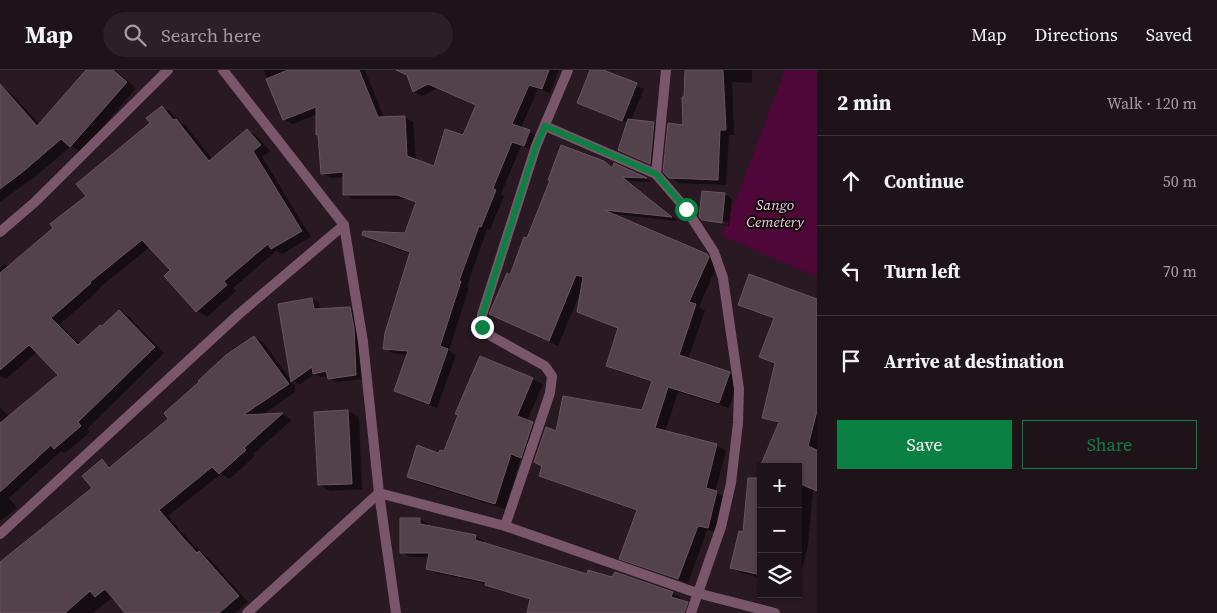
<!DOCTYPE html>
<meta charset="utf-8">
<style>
body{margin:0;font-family:"Source Serif 4",serif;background:#2c2027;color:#f1f3f6}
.controls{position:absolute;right:15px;bottom:15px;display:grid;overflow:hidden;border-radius:0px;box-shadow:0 1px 4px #0004}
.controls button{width:45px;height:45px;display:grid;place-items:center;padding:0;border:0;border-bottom:1px solid #3c3239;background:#1f131a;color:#f1f3f6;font:25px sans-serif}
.stop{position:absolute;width:15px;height:15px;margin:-11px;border:4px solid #0b8043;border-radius:50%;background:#fff}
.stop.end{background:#0b8043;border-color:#fff;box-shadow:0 1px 5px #0008}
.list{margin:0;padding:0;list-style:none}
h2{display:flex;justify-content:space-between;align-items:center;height:65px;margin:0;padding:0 20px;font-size:21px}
h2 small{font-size:16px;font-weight:400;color:#a19ea2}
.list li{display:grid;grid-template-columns:32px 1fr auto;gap:15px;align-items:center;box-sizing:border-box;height:90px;padding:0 20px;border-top:1px solid #3c3239}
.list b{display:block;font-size:19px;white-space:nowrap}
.list em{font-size:16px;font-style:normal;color:#a19ea2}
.actions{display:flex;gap:10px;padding:15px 20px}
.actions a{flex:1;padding:11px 0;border:1px solid #0b8043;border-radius:0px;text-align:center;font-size:18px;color:#0b8043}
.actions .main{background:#0b8043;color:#fff}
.icon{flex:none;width:28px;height:28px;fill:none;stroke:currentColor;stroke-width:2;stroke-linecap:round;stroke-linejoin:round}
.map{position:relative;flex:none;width:817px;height:543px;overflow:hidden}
header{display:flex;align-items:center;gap:30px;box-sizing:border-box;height:70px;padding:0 25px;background:#1f131a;border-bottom:1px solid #3c3239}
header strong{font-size:24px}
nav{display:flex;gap:28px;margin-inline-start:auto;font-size:18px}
.search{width:350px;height:45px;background:#2c2027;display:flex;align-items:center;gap:12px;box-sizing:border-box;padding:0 18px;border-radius:28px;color:#a19ea2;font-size:19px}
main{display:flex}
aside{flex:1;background:#1f131a}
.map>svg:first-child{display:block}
.green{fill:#4f0638}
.shadow{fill:#0007}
.building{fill:#53414b;stroke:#68555f}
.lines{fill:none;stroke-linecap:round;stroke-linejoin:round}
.street{stroke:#79566a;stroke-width:10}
.route{stroke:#0b8043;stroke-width:6}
.labels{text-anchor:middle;stroke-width:4;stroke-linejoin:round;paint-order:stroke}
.park-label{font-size:15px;font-style:italic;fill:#f6c9e2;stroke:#0d070a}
</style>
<header>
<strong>Map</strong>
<div class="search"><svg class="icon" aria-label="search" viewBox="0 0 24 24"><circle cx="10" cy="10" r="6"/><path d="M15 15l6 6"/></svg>Search here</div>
<nav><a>Map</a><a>Directions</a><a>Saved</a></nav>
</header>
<main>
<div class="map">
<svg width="817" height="543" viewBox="0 0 817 543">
<rect width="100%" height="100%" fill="#291922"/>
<polygon class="green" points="785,0 817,0 817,207 722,166"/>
<g class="shadow">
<polygon points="88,0 115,0 136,18 81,82 71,76 36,106 0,132 0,20 2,18 12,24 40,55"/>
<polygon points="264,0 365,0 384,48 405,47 413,52 416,90 435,98 464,67 477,35 438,18 422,26 414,22 407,0 559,0 550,23 538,19 521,58 538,67 533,80 521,76 501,124 504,126 490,160 487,159 467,216 469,217 449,281 456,285 437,338 404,326 395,321 408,285 393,283 385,278 411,184 372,170 364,165 406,164 417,133 407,129 353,129 344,124 344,107 331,108 322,103 317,44 293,54 284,49"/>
<polygon points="591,0 599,0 644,19 631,50 654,53 660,57 657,96 626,83 628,53 579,33"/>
<polygon points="695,0 752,0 752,13 732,12 734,65 729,65 726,115 679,113 670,107 685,56"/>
<polygon points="162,37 172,43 179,52 186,56 213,90 247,60 257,66 270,81 262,87 311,167 282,184 276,181 233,218 236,221 207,247 197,241 172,200 150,177 99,218 100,219 60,254 80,274 102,257 119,241 129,247 164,283 87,359 90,362 65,383 61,381 9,428 17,438 0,451 0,338 10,347 60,305 37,282 6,309 0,306 0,198 4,194 9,197 54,158 88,126 152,54"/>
<polygon points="603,92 613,98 614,95 652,112 629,111 678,151 613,144 707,186 718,193 699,237 705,241 688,289 729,303 739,309 729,338 678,322 665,362 717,375 726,381 715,422 726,428 718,463 707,460 688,513 630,493 621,488 638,441 550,410 540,405 557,363 643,341 652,312 617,301 608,296 619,259 588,246 579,241 581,221 558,276 491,244 511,206 528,170"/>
<polygon points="725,124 732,129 729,156 707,152 728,155 728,152 707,150 707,152 702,149"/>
<polygon points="312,229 319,233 320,240 350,239 357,243 363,309 336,312 329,308 329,306 321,307 315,304 299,315 293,311 280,235"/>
<polygon points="817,230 817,422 813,420 808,475 798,516 798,397 780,354 763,347 776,294 760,287 775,249 748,240 739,234"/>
<polygon points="254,267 264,273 295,316 295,322 261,346 283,344 292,350 253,384 255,386 230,409 221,404 168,446 195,477 209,488 248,532 235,543 126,543 113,527 93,543 0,543 0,492 94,418 102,391 112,397 170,349"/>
<polygon points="481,287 543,314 527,351 542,359 531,392 521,388 505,439 418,412 409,406 439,385 445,383"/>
<polygon points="348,341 359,347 362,419 330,421 319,414"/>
<polygon points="761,399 761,508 741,503 731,498 744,464 753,417"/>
<polygon points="420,449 428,454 428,457 476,466 484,471 484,474 588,505 673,523 681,528 680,531 687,535 685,543 528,543 531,530 495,519 487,514 436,503 427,498 430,487 410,487 401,482"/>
</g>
<g class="building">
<polygon points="86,0 113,0 127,12 70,77 61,69 25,100 0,119 0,14 37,56"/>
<polygon points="288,0 359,0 378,47 405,46 407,86 434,96 445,59 463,65 476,35 428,14 413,22 407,5 396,0 549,0 542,19 529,15 512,54 530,60 524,76 512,72 493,118 496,120 481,157 479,156 459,211 461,211 440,276 448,279 429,334 394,321 408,281 383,279 385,263 410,182 362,165 363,161 405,163 416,132 397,125 343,125 343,102 321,104 318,65 316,65 316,37 283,50 266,9"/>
<polygon points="590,0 603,0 637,13 622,51 577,33"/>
<polygon points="685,0 723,0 726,60 720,60 718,110 669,108 663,102 668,53 683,55 682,27 684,27"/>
<polygon points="162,36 173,50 176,49 209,91 247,59 261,75 253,81 302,161 271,179 268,174 224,211 227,215 196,242 164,206 170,200 142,170 90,212 91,213 51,248 78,275 100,255 102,256 119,240 155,277 78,352 81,356 54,379 51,375 0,422 0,353 58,305 29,275 0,300 0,203 53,158 50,154 86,126 76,114 150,53 146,48"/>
<polygon points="628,49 654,52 650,94 618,80"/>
<polygon points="561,75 604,91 612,98 614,93 647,108 622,107 672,147 604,140 707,184 709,187 689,232 696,234 679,285 730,302 719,333 668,317 655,358 717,374 706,418 717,421 708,458 698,456 678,509 619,489 637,440 539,406 542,396 534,392 546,357 556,361 563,326 642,340 652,311 606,296 618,258 577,242 583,207 576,205 549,271 489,244 507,203 510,205 524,167 527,168 550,110 548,110"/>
<polygon points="702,121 725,123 722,153 702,150 699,147"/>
<polygon points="749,204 817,229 817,341 808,376 817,380 817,421 798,413 798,397 760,397 779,352 762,348 775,293 759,287 774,248 738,235"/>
<polygon points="312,228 314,239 350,237 354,258 356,305 328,309 326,301 313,304 312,297 291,312 278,234"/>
<polygon points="254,266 289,314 243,345 283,343 244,378 246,380 219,404 212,397 159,440 185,470 197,483 199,481 239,526 219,543 125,543 105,519 95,527 90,521 65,543 0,543 0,492 92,418 82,406 102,389 109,398 168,349 164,343 199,312 198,311 226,285"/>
<polygon points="480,286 533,308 517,346 533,352 521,388 511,384 495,434 407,407 417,375 438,383 440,380 444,381 458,345 455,344"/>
<polygon points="348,340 352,414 318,415 314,342"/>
<polygon points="748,408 761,408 761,505 730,498 739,461 743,462"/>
<polygon points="400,448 420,448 420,454 476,465 475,470 587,504 588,500 612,507 615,502 673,522 671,527 688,532 684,543 527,543 530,529 485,515 486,512 426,499 429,483 400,483"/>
</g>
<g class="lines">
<g class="street">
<polyline points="223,0 344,155 363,272 379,423 396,543"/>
<polyline points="666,0 656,104 686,139 714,182 723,208 739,319 738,353 731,413 721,457 691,543"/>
<polyline points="545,56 656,104"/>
<polyline points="0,162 35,132 168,0"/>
<polyline points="505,456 550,323 552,306 545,296 491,266 482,257 482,245 536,76 568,0"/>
<polyline points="0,464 239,244 344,155"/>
<polyline points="247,543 379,423 505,456 697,523 775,543"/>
</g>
</g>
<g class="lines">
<polyline class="route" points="482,257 482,245 536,76 545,56 656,104 686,139"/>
</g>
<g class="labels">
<g class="park-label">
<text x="775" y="140">Sango<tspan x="775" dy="17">Cemetery</tspan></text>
</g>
</g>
</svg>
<div class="controls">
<button>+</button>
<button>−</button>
<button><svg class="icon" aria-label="layers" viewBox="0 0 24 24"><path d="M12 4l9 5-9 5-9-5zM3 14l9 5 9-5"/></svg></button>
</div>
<div class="stop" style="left:686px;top:139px"></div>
<div class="stop end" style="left:482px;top:257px"></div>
</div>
<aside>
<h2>2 min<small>Walk · 120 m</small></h2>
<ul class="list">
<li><svg class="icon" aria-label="ahead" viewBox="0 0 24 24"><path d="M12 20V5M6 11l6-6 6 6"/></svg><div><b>Continue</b></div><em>50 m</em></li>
<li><svg class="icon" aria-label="left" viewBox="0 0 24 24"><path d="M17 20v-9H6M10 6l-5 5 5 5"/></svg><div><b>Turn left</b></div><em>70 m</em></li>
<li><svg class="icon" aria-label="arrive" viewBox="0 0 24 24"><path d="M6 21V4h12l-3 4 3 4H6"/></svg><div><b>Arrive at destination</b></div></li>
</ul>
<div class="actions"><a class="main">Save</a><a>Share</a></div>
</aside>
</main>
